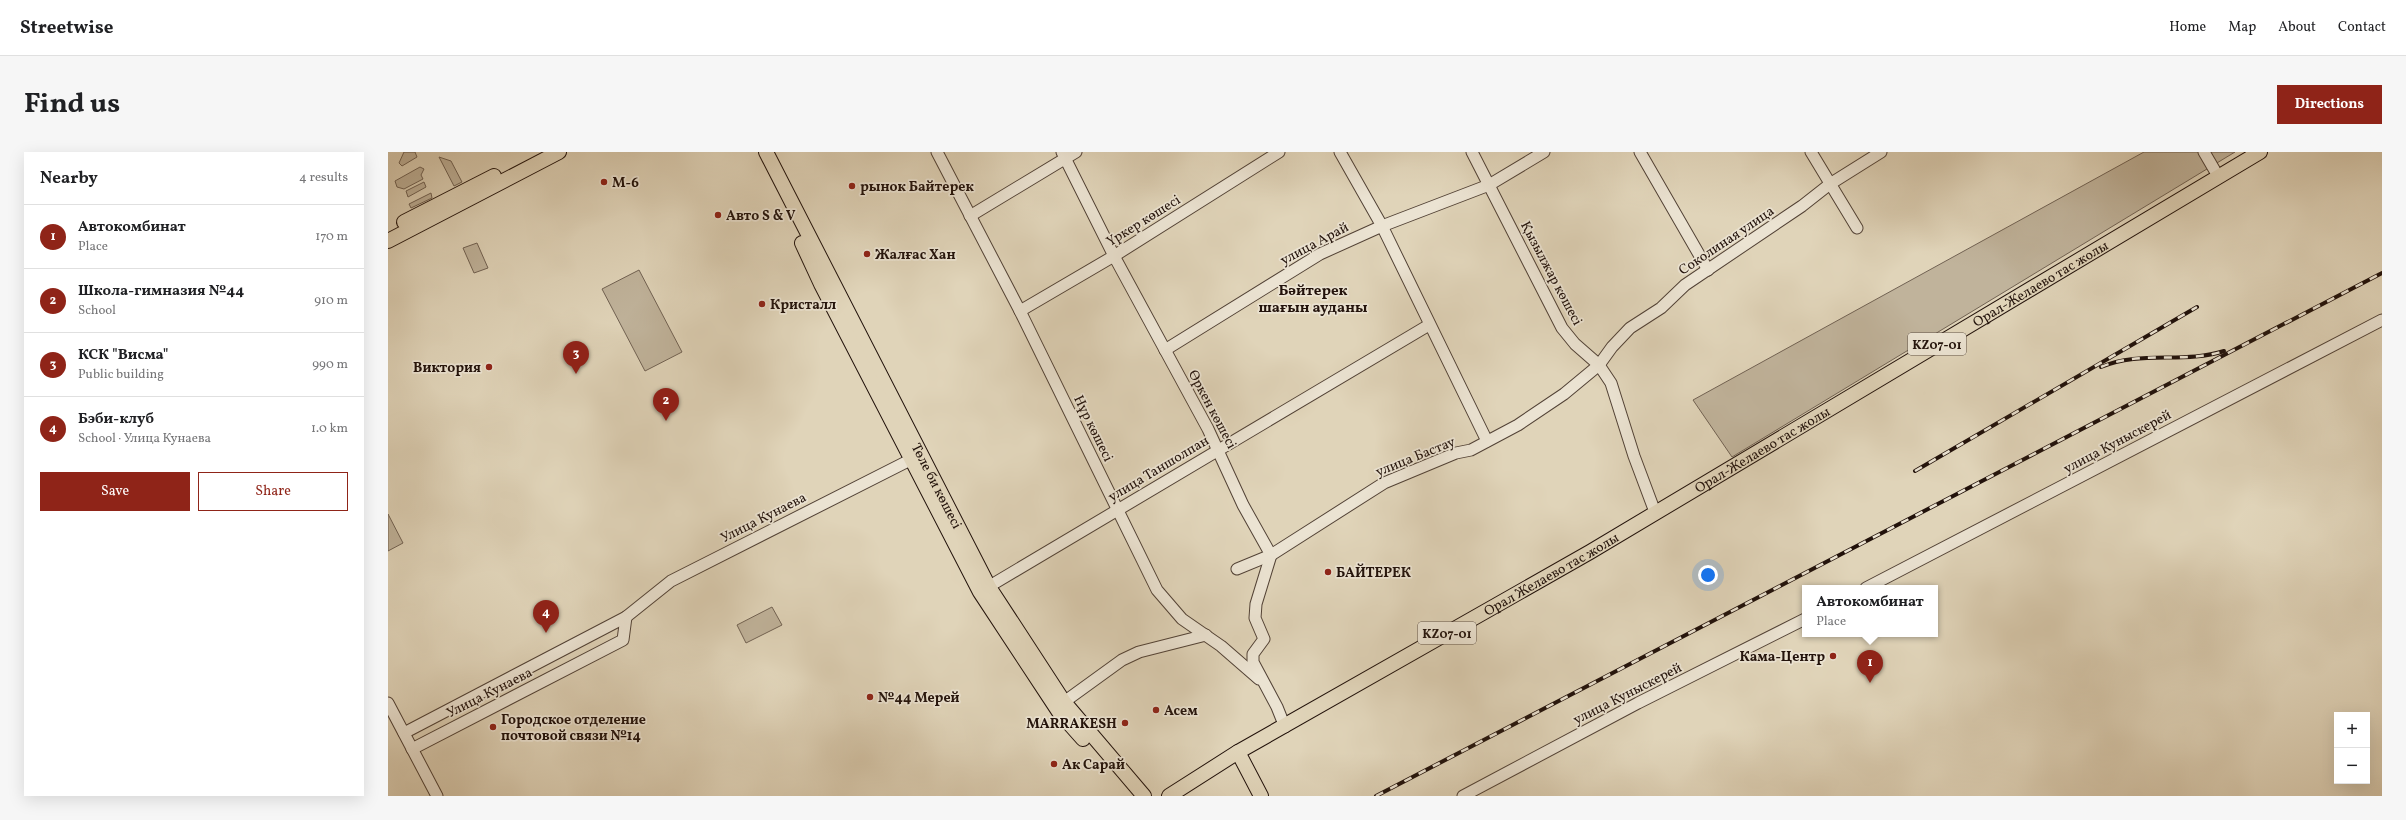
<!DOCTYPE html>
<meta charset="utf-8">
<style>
body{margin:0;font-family:Vollkorn,serif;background:#f6f6f6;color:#202124}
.controls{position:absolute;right:12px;bottom:12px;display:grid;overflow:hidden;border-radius:0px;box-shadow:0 4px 16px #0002}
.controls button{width:36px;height:36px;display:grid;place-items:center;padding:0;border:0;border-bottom:1px solid #e0e0e0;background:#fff;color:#202124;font:20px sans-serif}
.you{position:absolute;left:1320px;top:423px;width:14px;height:14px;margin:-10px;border:3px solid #fff;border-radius:50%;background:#1a73e8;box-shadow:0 0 0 6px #1a73e833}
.badge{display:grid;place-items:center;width:26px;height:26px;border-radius:50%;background:#8f2418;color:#fff;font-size:13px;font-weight:700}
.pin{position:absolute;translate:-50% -33px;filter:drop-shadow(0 1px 2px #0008)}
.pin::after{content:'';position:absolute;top:21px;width:14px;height:12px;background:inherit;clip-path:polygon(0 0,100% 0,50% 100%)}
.popup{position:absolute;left:1414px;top:433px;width:136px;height:52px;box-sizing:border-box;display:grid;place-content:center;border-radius:0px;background:#fff;filter:drop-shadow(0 1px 3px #0005);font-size:13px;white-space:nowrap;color:#757577}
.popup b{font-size:15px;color:#202124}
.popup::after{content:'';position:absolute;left:50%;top:100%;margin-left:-8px;border:8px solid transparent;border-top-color:#fff}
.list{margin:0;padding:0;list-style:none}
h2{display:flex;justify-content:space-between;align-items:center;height:52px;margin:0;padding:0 16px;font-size:17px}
h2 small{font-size:13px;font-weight:400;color:#757577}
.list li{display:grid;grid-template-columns:26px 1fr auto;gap:12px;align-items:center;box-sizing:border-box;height:64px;padding:0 16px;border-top:1px solid #e0e0e0}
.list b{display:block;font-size:15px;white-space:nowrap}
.list p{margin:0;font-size:13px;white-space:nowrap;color:#757577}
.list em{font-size:13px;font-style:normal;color:#757577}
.actions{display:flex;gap:8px;padding:12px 16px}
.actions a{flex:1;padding:9px 0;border:1px solid #8f2418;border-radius:0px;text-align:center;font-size:14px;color:#8f2418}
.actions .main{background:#8f2418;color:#fff}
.map{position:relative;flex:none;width:1994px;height:644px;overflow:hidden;border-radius:0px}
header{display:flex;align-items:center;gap:24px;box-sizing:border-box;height:56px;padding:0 20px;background:#fff;border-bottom:1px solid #e0e0e0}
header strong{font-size:19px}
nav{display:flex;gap:22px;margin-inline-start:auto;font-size:14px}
.intro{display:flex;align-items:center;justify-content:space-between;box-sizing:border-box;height:96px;padding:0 24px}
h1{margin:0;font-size:28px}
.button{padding:10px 18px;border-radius:0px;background:#8f2418;color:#fff;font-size:14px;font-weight:700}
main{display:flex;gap:24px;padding:0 24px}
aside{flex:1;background:#fff;border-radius:0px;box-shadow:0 4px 16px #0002}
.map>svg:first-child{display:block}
.green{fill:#c0b39b;stroke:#716253}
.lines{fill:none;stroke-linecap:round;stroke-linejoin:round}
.minor-casing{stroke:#524236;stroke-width:13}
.major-casing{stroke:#22120b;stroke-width:16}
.minor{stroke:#ebe3d2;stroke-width:11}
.major{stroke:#e0d4b9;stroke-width:14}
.rail-casing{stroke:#22120b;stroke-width:4}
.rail{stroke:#ebe3d2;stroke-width:2.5;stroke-dasharray:8;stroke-linecap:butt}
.poi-dot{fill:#8f2418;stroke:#ebe3d2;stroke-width:1.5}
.labels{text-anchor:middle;stroke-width:3.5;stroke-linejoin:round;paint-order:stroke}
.shield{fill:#ebe3d2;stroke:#5e5147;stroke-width:1}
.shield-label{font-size:13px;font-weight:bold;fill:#22120b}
.poi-label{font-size:14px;font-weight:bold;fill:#22120b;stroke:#ebe3d2;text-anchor:start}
.street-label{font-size:14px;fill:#22120b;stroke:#ebe3d2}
.neighbourhood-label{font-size:15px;font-weight:bold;fill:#22120b;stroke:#ebe3d2}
</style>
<header>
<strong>Streetwise</strong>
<nav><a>Home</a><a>Map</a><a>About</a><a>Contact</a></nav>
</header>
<div class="intro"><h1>Find us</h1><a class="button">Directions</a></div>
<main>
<aside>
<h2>Nearby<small>4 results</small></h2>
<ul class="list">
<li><span class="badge">1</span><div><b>Автокомбинат</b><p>Place</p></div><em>170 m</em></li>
<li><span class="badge">2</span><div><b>Школа-гимназия №44</b><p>School</p></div><em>910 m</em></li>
<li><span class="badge">3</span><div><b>КСК &quot;Висма&quot;</b><p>Public building</p></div><em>990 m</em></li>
<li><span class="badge">4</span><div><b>Бэби-клуб</b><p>School · Улица Кунаева</p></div><em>1.0 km</em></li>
</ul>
<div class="actions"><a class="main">Save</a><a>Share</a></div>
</aside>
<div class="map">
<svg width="1994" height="644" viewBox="0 0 1994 644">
<rect width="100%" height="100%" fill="#e0d4b9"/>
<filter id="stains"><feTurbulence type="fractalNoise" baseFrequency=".005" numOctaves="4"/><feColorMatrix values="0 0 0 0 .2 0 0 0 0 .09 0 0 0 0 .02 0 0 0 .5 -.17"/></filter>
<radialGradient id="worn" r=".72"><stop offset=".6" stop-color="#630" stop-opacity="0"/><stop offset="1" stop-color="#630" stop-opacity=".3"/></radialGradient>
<g class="green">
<polygon points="16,0 27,0 29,5 14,14 11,11"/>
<polygon points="1756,0 1847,0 1344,305 1305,248"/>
<polygon points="51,5 63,9 74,30 66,34"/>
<polygon points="32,15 36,17 33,23 35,27 16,37 9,35 7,29"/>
<polygon points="36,30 38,35 20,45 18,39"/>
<polygon points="43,41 44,46 23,56 21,52"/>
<polygon points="89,91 100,116 86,121 75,96"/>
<polygon points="251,118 294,200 257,219 214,137"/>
<polygon points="0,362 15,391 0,399"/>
<polygon points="384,455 394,473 358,491 349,473"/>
</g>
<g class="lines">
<defs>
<g id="minor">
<polyline points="549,0 632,159 769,438 794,467 833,494 871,527"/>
<polyline points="674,0 726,104 820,277 855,353 883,403 868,452 867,466 876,487 865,502 865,510 889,555 897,575"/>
<polyline points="952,0 994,74 1099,289"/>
<polyline points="1084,0 1174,176 1187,192 1211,213 1223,231 1246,304 1267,360"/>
<polyline points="1252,0 1320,118"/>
<polyline points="1423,0 1469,76"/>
<polyline points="1816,0 1830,24"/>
<polyline points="582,64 688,0"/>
<polyline points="632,159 726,104 891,0"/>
<polyline points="777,198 932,102 994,74 1101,33 1156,0"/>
<polyline points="849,417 883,403 996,331 1068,301 1083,298 1130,273 1176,242 1211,213 1224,195 1242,176 1273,156 1297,133 1414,54 1442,32 1493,0"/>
<polyline points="1478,436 1994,168"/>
<polyline points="595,438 1041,173"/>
<polyline points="676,550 734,508 751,500 818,483"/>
<polyline points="0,551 49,644"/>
<polyline points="16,581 238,465 283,429 530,304"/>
<polyline points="24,597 235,488 238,465"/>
<polyline points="1075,644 1250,551 1417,467"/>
</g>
<g id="major">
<path id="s1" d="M378,0L601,435L676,550L756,644"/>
<polyline points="16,70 106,24"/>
<polyline points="0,89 171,0"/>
<polyline points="414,91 433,132 592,440 671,560 695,587"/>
<polyline points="850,600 873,644"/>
<path id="s2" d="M781,644L850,600L1202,400L1872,0"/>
</g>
</defs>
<use href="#minor" class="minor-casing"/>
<use href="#major" class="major-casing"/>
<use href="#minor" class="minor"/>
<use href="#major" class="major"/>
<defs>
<g id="rail">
<path d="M1713,215C1752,198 1796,212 1836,199"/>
<polyline points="1527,319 1809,155"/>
<polyline points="988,644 1994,121"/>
</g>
</defs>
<use href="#rail" class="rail-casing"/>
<use href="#rail" class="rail"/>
</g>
<g class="poi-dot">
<circle cx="216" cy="30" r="4"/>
<circle cx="464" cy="34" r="4"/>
<circle cx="330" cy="63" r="4"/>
<circle cx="479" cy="102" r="4"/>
<circle cx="374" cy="152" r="4"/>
<circle cx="101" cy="215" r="4"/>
<circle cx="940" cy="420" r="4"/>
<circle cx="1445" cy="504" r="4"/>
<circle cx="482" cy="545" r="4"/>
<circle cx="768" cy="558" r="4"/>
<circle cx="737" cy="571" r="4"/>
<circle cx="105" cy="575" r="4"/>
<circle cx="666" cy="612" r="4"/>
</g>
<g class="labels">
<g class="shield">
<rect x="1520" y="181" width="58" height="22" rx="3"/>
<rect x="1030" y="470" width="58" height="22" rx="3"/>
</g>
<g class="shield-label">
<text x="1549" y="197">KZ07-01</text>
<text x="1059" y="486">KZ07-01</text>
</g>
<g class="poi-label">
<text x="224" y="35">M-6</text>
<text x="472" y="39">рынок Байтерек</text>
<text x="338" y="68">Авто S &amp; V</text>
<text x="487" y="107">Жалғас Хан</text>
<text x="382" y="157">Кристалл</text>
<text x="93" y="220" text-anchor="end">Виктория</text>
<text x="948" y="425">БАЙТЕРЕК</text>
<text x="1437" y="509" text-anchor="end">Кама-Центр</text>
<text x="490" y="550">№44 Мерей</text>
<text x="776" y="563">Асем</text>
<text x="113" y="572">Городское отделение<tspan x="113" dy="16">почтовой связи №14</tspan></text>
<text x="729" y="576" text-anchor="end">MARRAKESH</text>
<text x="674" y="617">Ак Сарай</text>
</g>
<g class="street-label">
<text transform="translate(755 68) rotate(-32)" y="5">Үркер көшесі</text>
<text transform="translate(1338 88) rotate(-34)" y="5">Соколиная улица</text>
<text transform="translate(926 91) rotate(-28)" y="5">улица Арай</text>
<text transform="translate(1164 121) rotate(62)" y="5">Қызылжар көшесі</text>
<text dy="5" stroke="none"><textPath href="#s2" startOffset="1011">Орал-Желаево тас жолы</textPath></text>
<text transform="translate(825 257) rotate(62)" y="5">Өркен көшесі</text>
<text transform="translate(706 276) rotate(64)" y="5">Нұр көшесі</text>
<text transform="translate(1729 289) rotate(-28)" y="5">улица Куныскерей</text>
<text dy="5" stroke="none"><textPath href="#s2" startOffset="687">Орал-Желаево тас жолы</textPath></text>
<text transform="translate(1027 304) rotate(-22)" y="5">улица Бастау</text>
<text transform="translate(770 316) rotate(-31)" y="5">улица Таншолпан</text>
<text dy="5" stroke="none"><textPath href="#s1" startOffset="375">Төле би көшесі</textPath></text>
<text transform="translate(375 365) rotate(-27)" y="5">Улица Кунаева</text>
<text dy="5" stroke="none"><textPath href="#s2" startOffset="442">Орал Желаево тас жолы</textPath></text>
<text transform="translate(101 540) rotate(-27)" y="5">Улица Кунаева</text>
<text transform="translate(1239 541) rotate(-27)" y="5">улица Куныскерей</text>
</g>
<g class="neighbourhood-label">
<text x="925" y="143">Бәйтерек<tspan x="925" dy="17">шағын ауданы</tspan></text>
</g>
</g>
<rect width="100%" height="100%" filter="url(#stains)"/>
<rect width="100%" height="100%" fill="url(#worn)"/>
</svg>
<div class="controls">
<button>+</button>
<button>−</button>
</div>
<div class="you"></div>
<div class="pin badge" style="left:1482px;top:531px">1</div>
<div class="popup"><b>Автокомбинат</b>Place</div>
<div class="pin badge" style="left:278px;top:269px">2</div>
<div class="pin badge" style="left:188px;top:222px">3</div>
<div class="pin badge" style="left:158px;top:481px">4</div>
</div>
</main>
